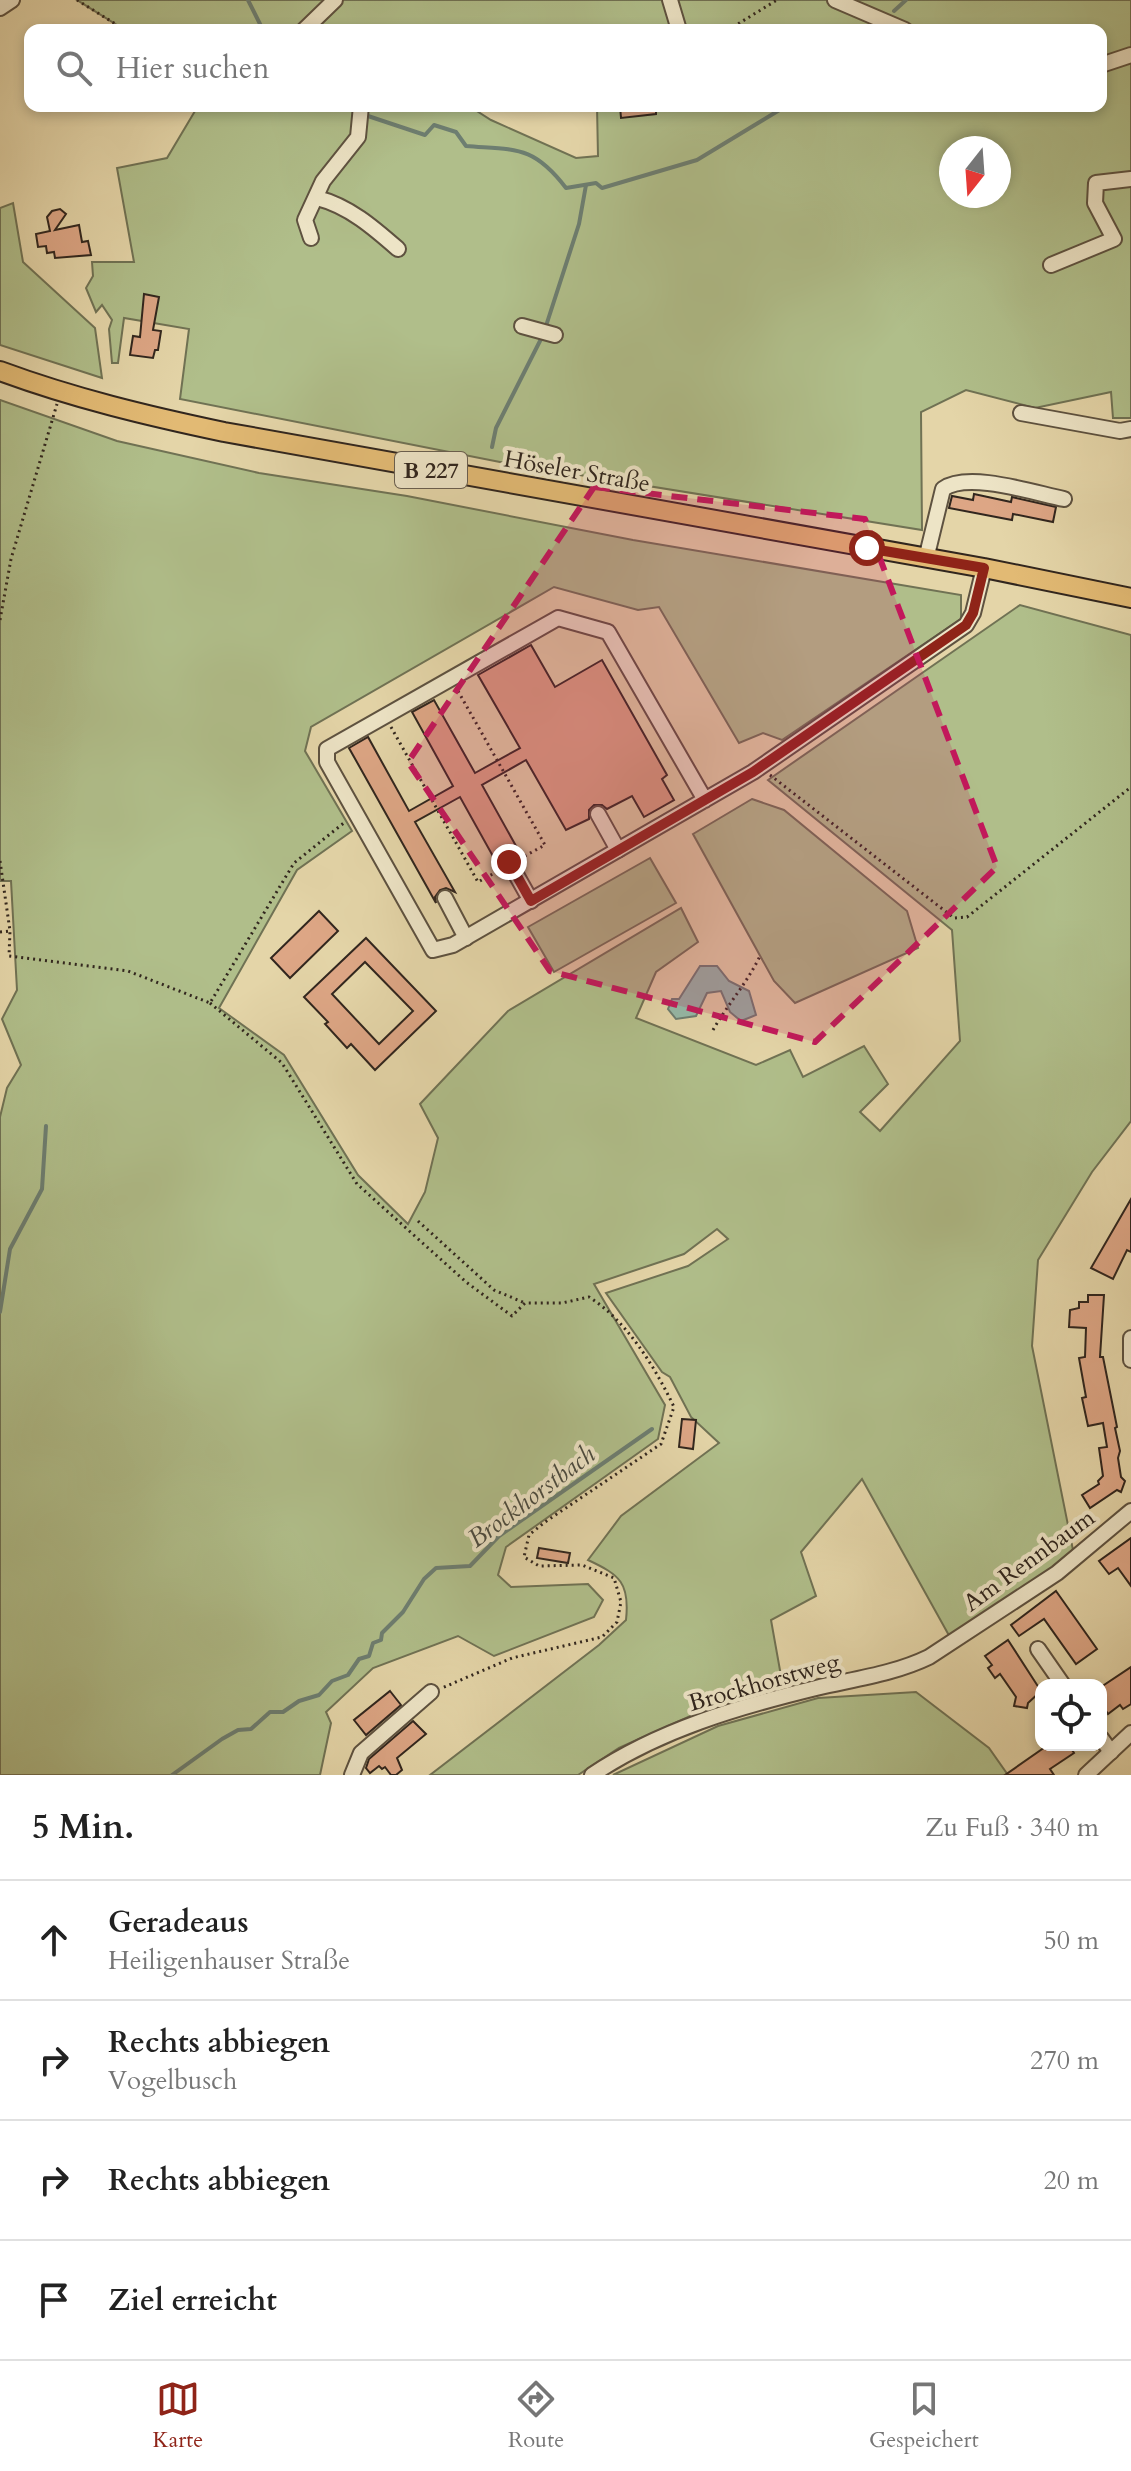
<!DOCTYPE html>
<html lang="de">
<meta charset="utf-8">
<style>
body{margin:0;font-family:Cardo,serif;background:#f6f6f6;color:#222}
.controls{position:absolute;right:24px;bottom:24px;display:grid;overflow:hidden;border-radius:16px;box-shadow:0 4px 12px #0003}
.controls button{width:72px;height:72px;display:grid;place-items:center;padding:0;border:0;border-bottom:2px solid #e0e0e0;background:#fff;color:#222;font:40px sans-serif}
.compass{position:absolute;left:939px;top:136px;width:72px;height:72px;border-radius:50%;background:#fff;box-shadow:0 4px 12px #0003;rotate:197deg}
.stop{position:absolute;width:24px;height:24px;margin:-18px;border:6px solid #8f2418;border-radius:50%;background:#fff}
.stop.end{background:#8f2418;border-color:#fff;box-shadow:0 2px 8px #0008}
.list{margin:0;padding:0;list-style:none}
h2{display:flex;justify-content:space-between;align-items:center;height:104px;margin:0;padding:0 32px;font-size:34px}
h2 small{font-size:26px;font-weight:400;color:#767676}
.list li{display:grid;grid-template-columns:52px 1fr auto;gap:24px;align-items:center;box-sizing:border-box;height:120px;padding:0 32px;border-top:2px solid #e0e0e0}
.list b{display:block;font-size:30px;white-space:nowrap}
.list p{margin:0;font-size:26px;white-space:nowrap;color:#767676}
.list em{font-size:26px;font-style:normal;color:#767676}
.icon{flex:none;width:44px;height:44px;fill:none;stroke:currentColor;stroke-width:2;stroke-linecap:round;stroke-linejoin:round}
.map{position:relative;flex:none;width:1131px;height:1775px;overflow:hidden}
.search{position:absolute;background:#fff;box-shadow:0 4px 12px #0003;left:24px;right:24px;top:24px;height:88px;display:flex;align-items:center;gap:20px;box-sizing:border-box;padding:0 28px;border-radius:16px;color:#767676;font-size:30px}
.sheet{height:584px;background:#fff}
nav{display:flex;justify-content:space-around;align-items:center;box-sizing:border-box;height:112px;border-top:2px solid #e0e0e0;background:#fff;font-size:22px;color:#767676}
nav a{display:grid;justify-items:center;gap:4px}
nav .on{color:#8f2418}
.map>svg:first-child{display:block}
.green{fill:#b0be8a;stroke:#707254;stroke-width:2;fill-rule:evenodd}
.water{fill:#95b9a8;stroke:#6d7e71;stroke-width:2}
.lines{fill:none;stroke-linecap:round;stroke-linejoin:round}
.stream{stroke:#6d7e71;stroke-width:4}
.building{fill:#dda685;stroke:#31261e;stroke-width:2;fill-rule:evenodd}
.minor-casing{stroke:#5e5240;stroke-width:18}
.major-casing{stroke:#31261e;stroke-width:22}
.path{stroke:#31261e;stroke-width:3;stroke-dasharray:2 4;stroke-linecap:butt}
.minor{stroke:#ede4c6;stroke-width:14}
.major{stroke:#e2ba74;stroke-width:18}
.route{stroke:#8f2418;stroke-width:10}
.marked{fill:#c2185b;fill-opacity:0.2;stroke:#c2185b;stroke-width:6;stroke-dasharray:16 10;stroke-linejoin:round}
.labels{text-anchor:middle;stroke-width:8;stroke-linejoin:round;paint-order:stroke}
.shield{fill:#ede4c6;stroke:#695f50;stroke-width:2}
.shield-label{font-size:22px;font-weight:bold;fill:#31261e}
.street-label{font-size:24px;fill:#31261e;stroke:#ede4c6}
.water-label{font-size:26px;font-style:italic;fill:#4a4b40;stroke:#ede4c6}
</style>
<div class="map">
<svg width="1131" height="1775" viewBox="0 0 1131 1775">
<rect width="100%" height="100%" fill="#e4d5a8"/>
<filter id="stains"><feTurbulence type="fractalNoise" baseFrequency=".0025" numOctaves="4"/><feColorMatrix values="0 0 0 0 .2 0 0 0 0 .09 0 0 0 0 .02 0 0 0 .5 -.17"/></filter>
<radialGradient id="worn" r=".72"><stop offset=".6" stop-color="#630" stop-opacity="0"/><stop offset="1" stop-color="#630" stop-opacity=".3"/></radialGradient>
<g class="green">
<path d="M77,0H1131V418H1113L1111,392L1035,408L966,390L921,412L922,530L505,463L180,399L189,329L124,318L118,363H112L109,329L112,320L102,305L96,312L86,288L93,276L92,262H134L117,168L167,158L198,106H469L491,120L576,158L598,156L597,106H1101V30H125ZM951,148H999V196H951Z"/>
<polygon points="13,203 23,262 95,328 102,378 0,345 0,208"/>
<path d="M0,400L117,441L259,473L407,496L633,540L961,595V619L782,740L763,733L739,743L659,607L638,610L554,587L311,727L305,751L352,831L297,870L219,1008L284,1055L358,1175L408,1224L425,1192L438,1138L420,1104L508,1011L681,908L698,942L656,972L636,1018L756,1065L790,1050L803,1077L864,1046L888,1084L860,1112L880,1131L960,1041L952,930L768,780L1020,605L1131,635V1121L1092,1172L1038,1260L1032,1346L1074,1555L951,1639L862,1479L801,1552L816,1596L771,1620L783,1687L704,1710L619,1748L578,1775H430L599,1645L626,1620C630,1583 620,1575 588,1560L621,1516L719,1443L691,1417L670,1377L662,1372L606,1293L688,1266L728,1239L717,1229L684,1254L594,1284L665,1405L658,1439L506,1547L498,1575L511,1587L588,1584L603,1600L594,1617L494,1656L458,1636L373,1668L326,1712L331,1723L320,1775H0V1117L7,1088L21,1065L2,1019L17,990L11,881H0Z"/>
<polygon points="752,799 784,810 907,911 918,948 795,1003 774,981 693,834"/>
<polygon points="650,858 676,903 554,972 528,927"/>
<polygon points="916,1692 989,1748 1008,1775 613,1775 718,1726 818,1698"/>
</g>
<polygon class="water" points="700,966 717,966 729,981 749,991 756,1015 741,1021 730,1012 721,991 707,993 696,1016 676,1019 668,1009 672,999 679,999"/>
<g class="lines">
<g class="stream">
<polyline points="248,0 263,30"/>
<polyline points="894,11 906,0"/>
<path d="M365,115L425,135L434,125L456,132L466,146C516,150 533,145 566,188L596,183L602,188L697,160L786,106"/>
<polyline points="545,329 579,224 586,185"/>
<polyline points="492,447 496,428 542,337"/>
<polyline points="0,1312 10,1249 42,1189 46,1126"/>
<polyline points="172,1775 222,1739 238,1730 251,1729 270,1712 283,1712 299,1701 319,1695 332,1681 348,1675 359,1659 369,1656 373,1643 381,1640 382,1633 403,1612 424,1579 436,1568 470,1566 499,1536 652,1429"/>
</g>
</g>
<g class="building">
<polygon points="620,106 656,106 656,114 621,118"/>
<polygon points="60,209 66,214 55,230 79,225 82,242 88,241 91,255 55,258 54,252 47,253 46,246 38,247 36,234 50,231 47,217 52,211"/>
<polygon points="144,294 159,297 153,330 161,331 158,350 155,350 153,358 130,355 133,336 140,337"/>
<polygon points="974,494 1011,502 1012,497 1056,507 1053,522 1013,514 1012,520 949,508 952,496 973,500"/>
<polygon points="531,645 555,687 602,660 667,775 662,779 674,800 644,817 632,796 607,809 602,805 594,805 589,810 589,819 566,830 526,760 482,785 521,855 518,857 510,852 503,854 500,858 499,867 460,797 415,822 455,892 446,888 440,890 435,897 436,903 349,748 368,737 409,811 453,786 412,712 434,700 475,773 520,748 478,675"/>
<polygon points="319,911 338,931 290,978 271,958"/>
<path d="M366,938L436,1011L375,1070L351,1044L347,1048L325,1024L328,1022L304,997ZM365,962L413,1011L379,1044L332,994Z"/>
<polygon points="1131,1199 1131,1252 1127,1250 1113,1279 1091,1268"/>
<polygon points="1088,1295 1104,1295 1100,1357 1103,1357 1117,1427 1115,1428 1120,1451 1118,1458 1121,1477 1125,1481 1121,1492 1117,1490 1090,1508 1082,1495 1099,1484 1098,1481 1103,1476 1099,1448 1107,1447 1103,1423 1088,1426 1082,1398 1086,1397 1079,1358 1085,1357 1086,1328 1069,1327 1070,1310 1079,1308 1079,1302 1088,1302"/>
<polygon points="682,1419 696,1420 693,1449 679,1447"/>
<polygon points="1131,1538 1131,1586 1118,1568 1109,1574 1099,1561"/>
<polygon points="539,1548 570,1553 568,1563 537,1558"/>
<polygon points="1056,1591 1097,1649 1076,1664 1044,1619 1019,1636 1011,1625"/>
<polygon points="1008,1640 1041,1691 1028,1703 1027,1708 1014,1706 1016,1697 1000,1674 995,1678 988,1668 992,1665 985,1656"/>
<polygon points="1131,1667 1131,1704 1123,1709 1120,1705 1108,1714 1101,1703 1101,1687"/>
<polygon points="390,1691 401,1705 366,1735 354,1720"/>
<polygon points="413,1721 426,1734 397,1758 402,1770 396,1775 391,1775 385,1767 382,1769 379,1766 370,1773 366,1768 369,1759"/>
<polygon points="1048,1745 1069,1745 1074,1753 1050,1769 1054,1775 1005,1775"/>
</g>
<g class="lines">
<defs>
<g id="minor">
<polyline points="670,0 679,30"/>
<polyline points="835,0 905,30"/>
<polyline points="0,8 12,0"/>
<polyline points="304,30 335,0"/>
<polyline points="1101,65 1131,55"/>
<path d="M317,198C349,206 374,228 398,249"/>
<polyline points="311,238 305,220 323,181 358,137 361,106"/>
<polyline points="1051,265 1114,239 1095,203 1096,183 1131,179"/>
<polyline points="522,326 555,335"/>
<polyline points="1021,413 1120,431 1131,429"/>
<path d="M926,559L943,489C968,471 1034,493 1064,499"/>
<polyline points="705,800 608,632 558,618 327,749 327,762 433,950 453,945 753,772 966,625 973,613 984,568"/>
<polyline points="598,814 618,850"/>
<polyline points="509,862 531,901"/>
<polyline points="445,898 466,938"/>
<polyline points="1131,1338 1131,1360"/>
<polyline points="1038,1649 1063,1685"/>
<polyline points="1101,1738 1111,1752"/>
<polyline points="352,1775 361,1753 431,1692"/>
<path d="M592,1775C659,1730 738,1707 816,1688C854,1679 894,1674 929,1657L1057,1573L1131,1511"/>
<polyline points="1086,1775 1131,1733"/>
</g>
<path id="major" d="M0,371C73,398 148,416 224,432L984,568L1131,598"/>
</defs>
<use href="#minor" class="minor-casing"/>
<use href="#major" class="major-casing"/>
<g class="path">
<polyline points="77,0 125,30"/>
<polyline points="728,30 777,0"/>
<polyline points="0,620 11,559 57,404"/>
<polyline points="458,691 545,845 521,858"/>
<polyline points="391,727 478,882 500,870"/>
<polyline points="770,775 954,918 967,917 1131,787"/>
<polyline points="0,861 10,931 9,956 128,971 210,1003 294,863 345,822"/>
<polyline points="0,932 10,931"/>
<path d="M210,1003L282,1063L357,1184L466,1282L512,1316L525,1303H562L589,1297C627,1321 655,1367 674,1407L661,1444L545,1522L529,1535L524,1557L539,1566L582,1565L614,1578L621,1602L617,1622L602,1637L512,1658L442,1688"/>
<path d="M713,1030C728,1004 747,983 760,956"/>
<polyline points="418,1221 494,1290 525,1303"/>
</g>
<use href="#minor" class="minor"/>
<use href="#major" class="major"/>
</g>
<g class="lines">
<polyline class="route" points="509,862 531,901 753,772 966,625 973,613 984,568 867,548"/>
</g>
<path class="marked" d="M594,487L865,519L997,867L815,1042L550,971L408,762Z"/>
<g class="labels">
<rect class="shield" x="395" y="452" width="72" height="36" rx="6"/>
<g class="shield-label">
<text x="431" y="478">B 227</text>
</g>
<g class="street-label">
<text transform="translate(577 471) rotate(10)" y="8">Höseler Straße</text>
<text transform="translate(1029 1560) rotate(-36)" y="8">Am Rennbaum</text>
<text transform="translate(764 1682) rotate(-16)" y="8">Brockhorstweg</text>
</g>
<g class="water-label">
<text transform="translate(531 1496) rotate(-37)" y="9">Brockhorstbach</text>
</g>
</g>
<rect width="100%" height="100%" filter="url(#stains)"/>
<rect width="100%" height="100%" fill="url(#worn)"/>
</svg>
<div class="controls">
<button><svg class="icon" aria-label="locate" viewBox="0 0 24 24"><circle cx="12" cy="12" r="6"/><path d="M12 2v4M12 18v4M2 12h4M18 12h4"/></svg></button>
</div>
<svg class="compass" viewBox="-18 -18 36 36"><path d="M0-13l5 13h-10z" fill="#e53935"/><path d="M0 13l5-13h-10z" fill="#767676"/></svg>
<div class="stop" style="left:867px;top:548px"></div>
<div class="stop end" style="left:509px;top:862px"></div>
<div class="search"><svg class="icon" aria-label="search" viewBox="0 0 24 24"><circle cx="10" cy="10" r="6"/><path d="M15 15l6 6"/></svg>Hier suchen</div>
</div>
<section class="sheet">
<h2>5 Min.<small>Zu Fuß · 340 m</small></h2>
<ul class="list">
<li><svg class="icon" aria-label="ahead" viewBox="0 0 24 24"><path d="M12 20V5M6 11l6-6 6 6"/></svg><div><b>Geradeaus</b><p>Heiligenhauser Straße</p></div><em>50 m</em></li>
<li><svg class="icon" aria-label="right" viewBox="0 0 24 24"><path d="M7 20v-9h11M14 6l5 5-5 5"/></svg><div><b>Rechts abbiegen</b><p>Vogelbusch</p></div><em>270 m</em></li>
<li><svg class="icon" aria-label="right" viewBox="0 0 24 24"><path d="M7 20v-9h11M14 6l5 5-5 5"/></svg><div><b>Rechts abbiegen</b></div><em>20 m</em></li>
<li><svg class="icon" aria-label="arrive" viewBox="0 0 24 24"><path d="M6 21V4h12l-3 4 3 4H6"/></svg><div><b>Ziel erreicht</b></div></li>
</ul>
</section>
<nav>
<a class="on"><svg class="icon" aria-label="map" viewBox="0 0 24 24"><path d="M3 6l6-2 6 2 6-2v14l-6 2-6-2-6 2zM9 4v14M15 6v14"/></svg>Karte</a>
<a><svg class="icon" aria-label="directions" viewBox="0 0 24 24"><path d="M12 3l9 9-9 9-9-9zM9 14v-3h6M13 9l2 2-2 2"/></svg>Route</a>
<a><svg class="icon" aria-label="saved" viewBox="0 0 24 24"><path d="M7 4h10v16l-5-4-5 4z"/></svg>Gespeichert</a>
</nav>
